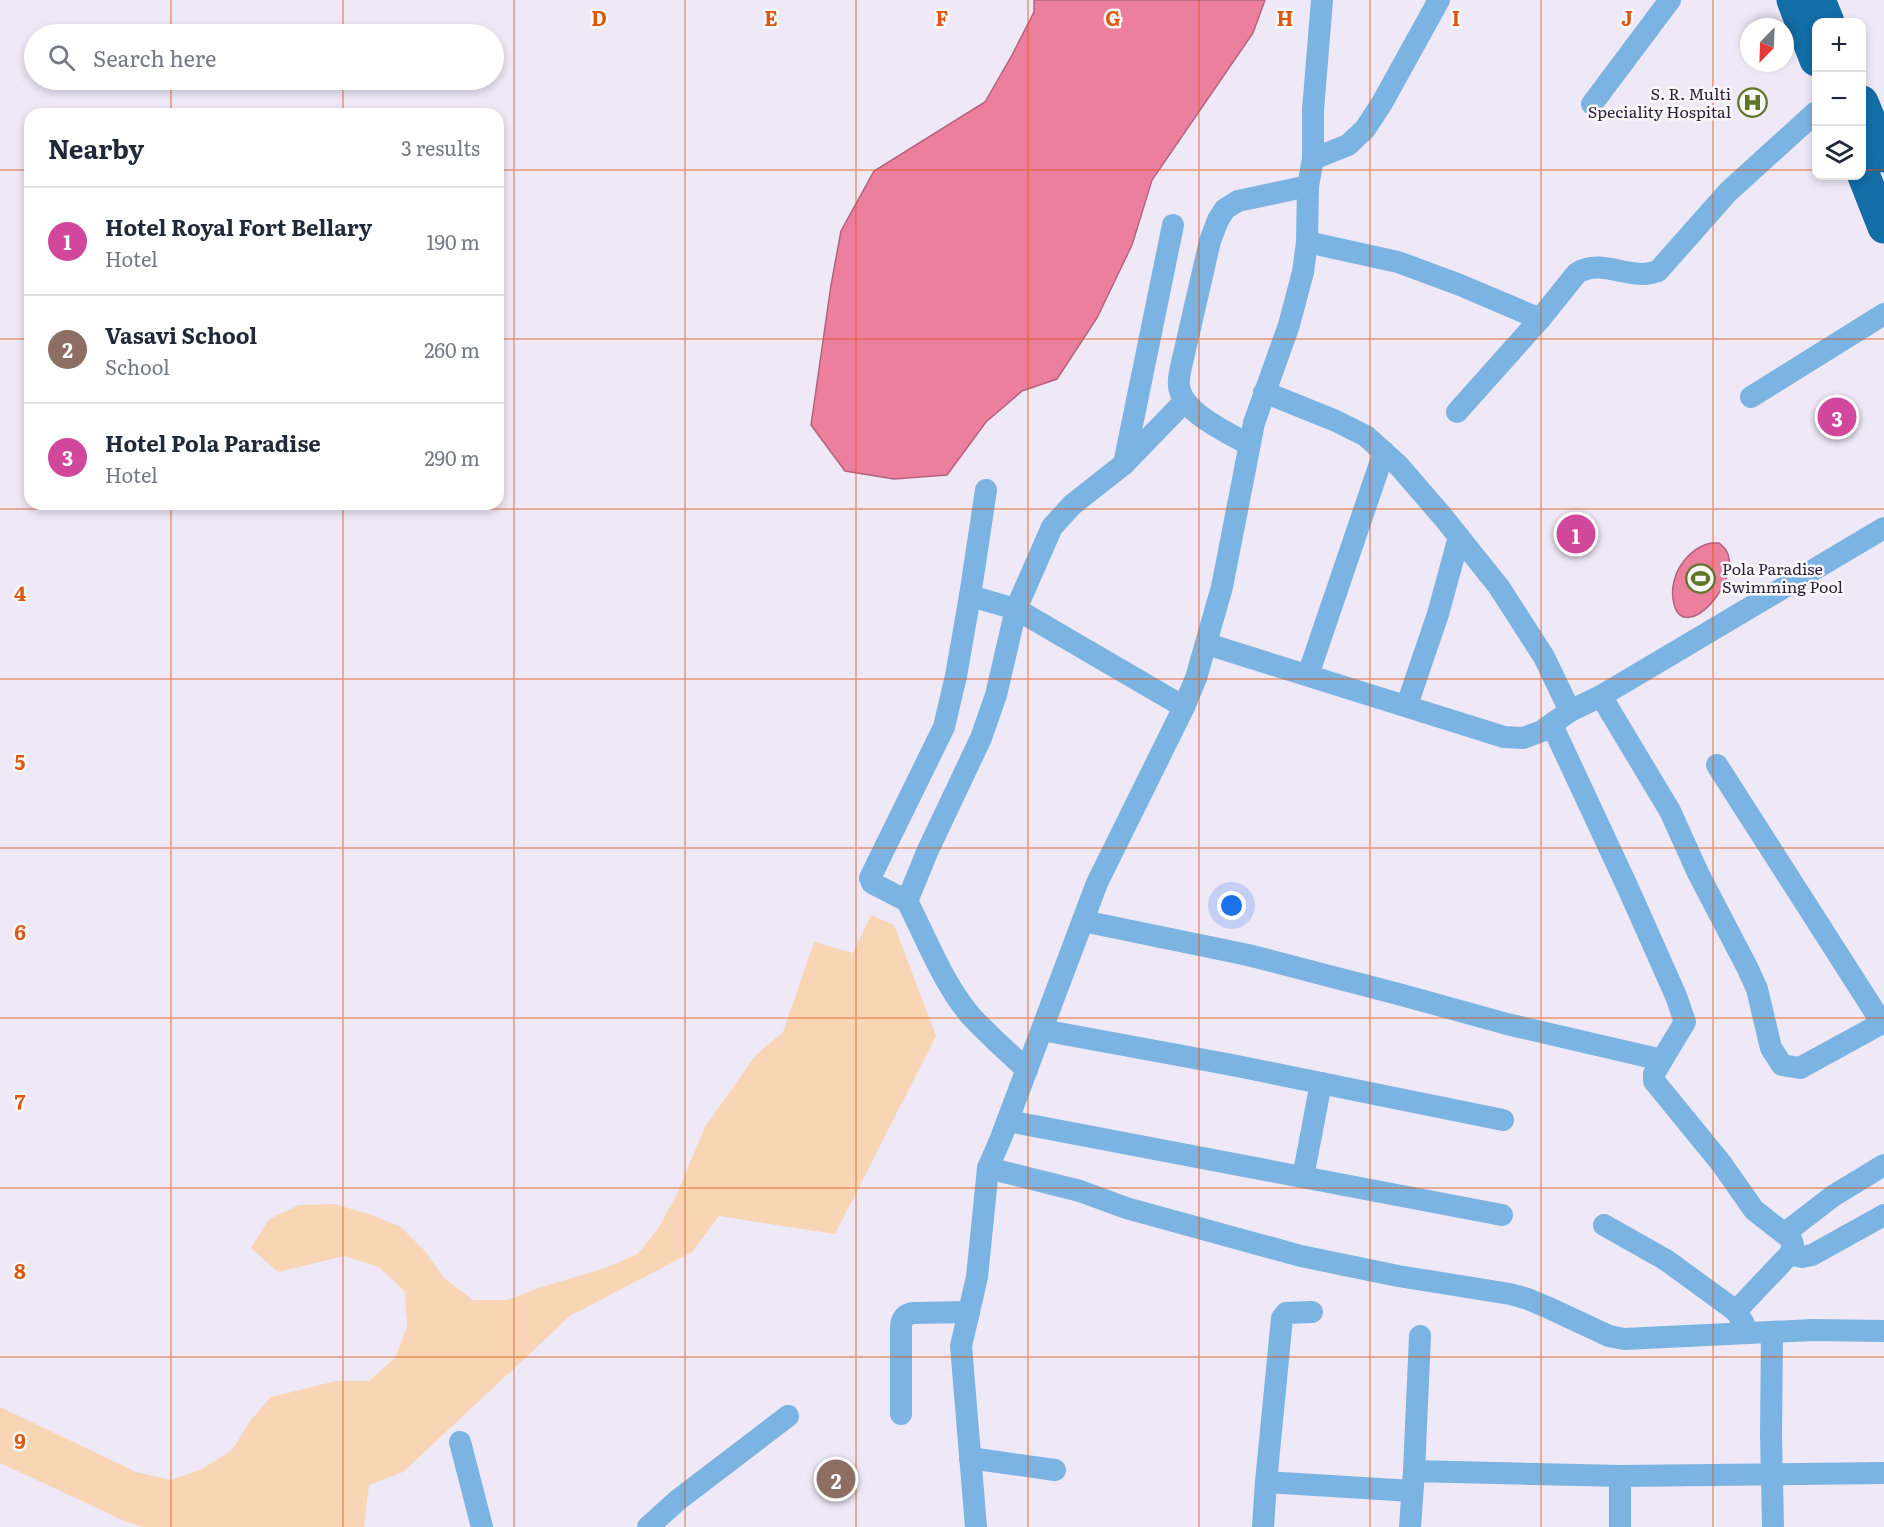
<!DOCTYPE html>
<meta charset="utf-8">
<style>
body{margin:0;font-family:Literata,serif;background:#f2f2f3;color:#1f2937}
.controls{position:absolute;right:18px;top:18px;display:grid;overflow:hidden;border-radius:12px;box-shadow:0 3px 9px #0003}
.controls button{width:54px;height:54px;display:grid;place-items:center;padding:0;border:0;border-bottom:2px solid #e0e1e3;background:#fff;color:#1f2937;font:30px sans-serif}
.compass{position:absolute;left:1740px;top:18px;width:54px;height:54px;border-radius:50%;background:#fff;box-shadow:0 3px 9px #0003;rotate:203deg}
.you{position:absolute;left:1232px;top:906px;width:21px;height:21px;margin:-15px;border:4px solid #fff;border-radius:50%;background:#1a73e8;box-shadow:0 0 0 9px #1a73e833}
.badge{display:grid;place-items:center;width:39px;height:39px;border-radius:50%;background:#111827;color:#fff;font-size:20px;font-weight:700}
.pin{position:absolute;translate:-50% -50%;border:3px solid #fff;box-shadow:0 2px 6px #0006}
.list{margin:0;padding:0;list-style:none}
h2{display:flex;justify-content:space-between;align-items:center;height:78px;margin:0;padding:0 24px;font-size:26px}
h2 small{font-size:20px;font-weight:400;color:#747a83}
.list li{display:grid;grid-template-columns:39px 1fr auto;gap:18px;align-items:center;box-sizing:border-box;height:108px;padding:0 24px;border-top:2px solid #e0e1e3}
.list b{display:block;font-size:22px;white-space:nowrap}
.list p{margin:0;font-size:20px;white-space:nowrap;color:#747a83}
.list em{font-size:20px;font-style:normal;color:#747a83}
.icon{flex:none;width:33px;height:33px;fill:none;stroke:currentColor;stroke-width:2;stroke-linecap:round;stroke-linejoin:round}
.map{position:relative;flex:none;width:1884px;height:1527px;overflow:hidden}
.search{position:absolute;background:#fff;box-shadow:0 3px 9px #0003;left:24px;top:24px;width:480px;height:66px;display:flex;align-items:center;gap:15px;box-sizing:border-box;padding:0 21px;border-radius:33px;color:#747a83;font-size:22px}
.panel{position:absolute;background:#fff;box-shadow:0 3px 9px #0003;left:24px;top:108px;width:480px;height:402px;border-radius:18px}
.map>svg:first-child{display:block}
.grass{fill:#f8d5b5}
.water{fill:#ec7f9d;stroke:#b36380;stroke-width:1.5}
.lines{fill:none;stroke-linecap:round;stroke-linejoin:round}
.minor{stroke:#7bb4e2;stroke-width:22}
.highway{stroke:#136da6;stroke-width:33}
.grid{fill:none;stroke:#df560e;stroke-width:1.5;stroke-opacity:0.55}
.labels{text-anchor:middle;stroke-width:5;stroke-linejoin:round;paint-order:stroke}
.poi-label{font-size:16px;fill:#2d213e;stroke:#f8f8f8;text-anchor:end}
.grid-label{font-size:20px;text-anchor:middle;font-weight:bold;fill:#df560e;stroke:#f8f8f8;stroke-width:5;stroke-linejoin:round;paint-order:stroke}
</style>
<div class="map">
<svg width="1884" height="1527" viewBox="0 0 1884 1527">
<rect width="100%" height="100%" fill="#eee8f7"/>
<polygon class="grass" points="871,915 894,925 936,1036 835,1234 719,1216 692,1252 570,1316 403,1472 369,1485 364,1527 143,1527 127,1522 0,1463 0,1407 136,1472 171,1480 202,1469 232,1450 251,1420 271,1397 336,1381 369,1381 395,1358 407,1327 405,1292 379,1267 344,1256 278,1272 251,1248 269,1219 299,1205 334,1204 369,1214 401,1227 424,1250 444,1278 473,1300 507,1300 539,1288 605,1268 638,1254 659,1227 676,1196 705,1127 755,1056 783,1032 814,942 853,953"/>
<g class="water">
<polygon points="1034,0 1265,0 1253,33 1152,180 1132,245 1097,318 1057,379 1022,391 986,422 947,475 894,479 845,471 811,425 831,285 841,231 874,171 985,102 1012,55 1034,12"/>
<path d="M1711,543H1719C1721,545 1724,547 1726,550C1744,579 1685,646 1674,604C1671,594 1673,582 1677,572C1684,558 1696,546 1711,543Z"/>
</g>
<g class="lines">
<g class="minor">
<polyline points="1592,104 1670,0"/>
<polyline points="1313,159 1348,145 1365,129 1382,103 1439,0"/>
<polyline points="1307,242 1398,262 1460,285 1540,319"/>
<polyline points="1264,392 1336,421 1366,436 1399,466 1443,517 1499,587 1544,657 1570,711"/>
<polyline points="1751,397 1884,314"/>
<path d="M1457,412L1540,319L1577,273C1603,257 1631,282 1658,271L1728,192L1816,112"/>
<path d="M1249,445C1228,432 1182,413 1179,386C1178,380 1180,373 1181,367L1210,241L1218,220L1225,209L1238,201L1308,186"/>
<polyline points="1124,464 1173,225"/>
<polyline points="970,596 1016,609 1184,707"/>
<polyline points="1207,644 1504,737 1523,738 1542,731 1570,711 1601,696 1884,528"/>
<polyline points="1308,675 1384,452"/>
<polyline points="1601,696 1670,811 1698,873 1747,967 1757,989 1771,1048 1782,1065 1800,1068 1884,1022"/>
<polyline points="1407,705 1438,614 1459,537"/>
<polyline points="1717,765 1882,1023"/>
<polyline points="907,901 872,883 870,878 944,727 956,676 970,596 986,490"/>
<polyline points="1083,921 1248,955 1402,995 1507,1024 1662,1060 1685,1022 1676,996 1628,888 1552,725"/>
<polyline points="1042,1030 1232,1065 1503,1120"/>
<polyline points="1662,1060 1654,1074 1654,1081 1721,1163 1754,1210 1791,1239 1793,1245 1790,1254 1736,1311"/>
<path d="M1027,1070C1008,1052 987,1034 970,1015C943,983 926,938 907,901L928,850L981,738L996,695L1016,609L1052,527L1072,505L1124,464L1184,402"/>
<polyline points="1008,1121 1502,1215"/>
<polyline points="988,1168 1080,1191 1126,1208 1301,1256 1398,1276 1510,1294 1528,1299 1549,1308 1609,1336 1624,1339 1813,1330 1884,1331"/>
<polyline points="1303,1177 1321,1083"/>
<polyline points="1604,1225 1666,1260 1736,1311 1744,1324"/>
<polyline points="1785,1233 1833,1196 1884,1165"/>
<polyline points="1790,1254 1802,1257 1812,1255 1884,1215"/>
<polyline points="1772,1332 1771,1435 1773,1527"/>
<path d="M901,1414V1326C902,1318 905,1314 914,1313L969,1312"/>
<polyline points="460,1442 482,1527"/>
<polyline points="970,1458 1055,1470"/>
<polyline points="1414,1471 1420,1336"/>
<polyline points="1266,1482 1282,1318 1286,1313 1312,1312"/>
<polyline points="648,1527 678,1500 788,1416"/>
<polyline points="976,1527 961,1346 977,1277 988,1168 1001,1138 1097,883 1184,707 1196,678 1222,587 1254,423 1289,325 1303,272 1307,242 1308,186 1313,159 1313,110 1322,0"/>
<polyline points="1263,1527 1266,1482 1412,1491"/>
<polyline points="1410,1527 1414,1471 1620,1476"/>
<polyline points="1620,1527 1620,1476 1884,1473"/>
</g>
<g class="highway">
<polyline points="1793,0 1816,60"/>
<polyline points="1819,0 1828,22"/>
<polyline points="1862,102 1884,156"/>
<polyline points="1862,171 1884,227"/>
</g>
</g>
<path class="grid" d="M171,0V34M343,0V34M514,0V1527M685,0V1527M856,0V1527M1028,0V1527M1199,0V1527M1370,0V1527M1541,0V1527M1713,0V1527M171,80V114M343,80V114M0,170H30M498,170H1816M1862,170H1884M0,339H30M498,339H1884M171,504V1527M343,504V1527M0,509H1884M0,679H1884M0,848H1884M0,1018H1884M0,1188H1884M0,1357H1884"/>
<defs>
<symbol id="hospital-ring" viewBox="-11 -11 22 22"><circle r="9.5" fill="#f8f8f8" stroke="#5f7526" stroke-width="1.5"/><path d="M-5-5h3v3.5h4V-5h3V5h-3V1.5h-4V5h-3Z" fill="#5f7526"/></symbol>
<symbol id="stadium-ring" viewBox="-11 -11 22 22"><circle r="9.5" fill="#f8f8f8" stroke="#5f7526" stroke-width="1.5"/><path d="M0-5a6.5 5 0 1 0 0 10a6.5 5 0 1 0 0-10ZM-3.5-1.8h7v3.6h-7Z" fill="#5f7526"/></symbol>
</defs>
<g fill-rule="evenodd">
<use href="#hospital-ring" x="1736" y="86" width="33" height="33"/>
<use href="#stadium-ring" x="1684" y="562" width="33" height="33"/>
</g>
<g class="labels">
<g class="poi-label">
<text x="1731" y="100">S. R. Multi<tspan x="1731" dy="18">Speciality Hospital</tspan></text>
<text x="1722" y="575" text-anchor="start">Pola Paradise<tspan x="1722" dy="18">Swimming Pool</tspan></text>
</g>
</g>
<g class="grid-label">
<text x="599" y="26">D</text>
<text x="771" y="26">E</text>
<text x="942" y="26">F</text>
<text x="1113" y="26">G</text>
<text x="1285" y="26">H</text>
<text x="1456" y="26">I</text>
<text x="1627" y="26">J</text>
<text x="20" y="601">4</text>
<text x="20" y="770">5</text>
<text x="20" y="940">6</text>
<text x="20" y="1110">7</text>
<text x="20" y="1279">8</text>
<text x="20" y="1449">9</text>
</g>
</svg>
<div class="controls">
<button>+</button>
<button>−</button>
<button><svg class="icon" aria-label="layers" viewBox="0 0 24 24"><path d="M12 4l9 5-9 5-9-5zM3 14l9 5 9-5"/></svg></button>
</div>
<svg class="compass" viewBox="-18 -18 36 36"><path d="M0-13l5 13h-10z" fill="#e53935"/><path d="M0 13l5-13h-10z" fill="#747a83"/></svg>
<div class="you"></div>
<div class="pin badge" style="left:1576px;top:534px;background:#d1479c">1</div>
<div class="pin badge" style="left:836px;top:1479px;background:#8d6e63">2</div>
<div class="pin badge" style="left:1837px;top:417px;background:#d1479c">3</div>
<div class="search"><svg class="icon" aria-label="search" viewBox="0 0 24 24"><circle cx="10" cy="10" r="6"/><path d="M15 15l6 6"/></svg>Search here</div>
<section class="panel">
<h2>Nearby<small>3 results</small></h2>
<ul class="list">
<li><span class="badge" style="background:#d1479c">1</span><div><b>Hotel Royal Fort Bellary</b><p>Hotel</p></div><em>190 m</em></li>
<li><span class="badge" style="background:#8d6e63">2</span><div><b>Vasavi School</b><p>School</p></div><em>260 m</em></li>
<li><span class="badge" style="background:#d1479c">3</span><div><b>Hotel Pola Paradise</b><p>Hotel</p></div><em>290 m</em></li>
</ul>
</section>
</div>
